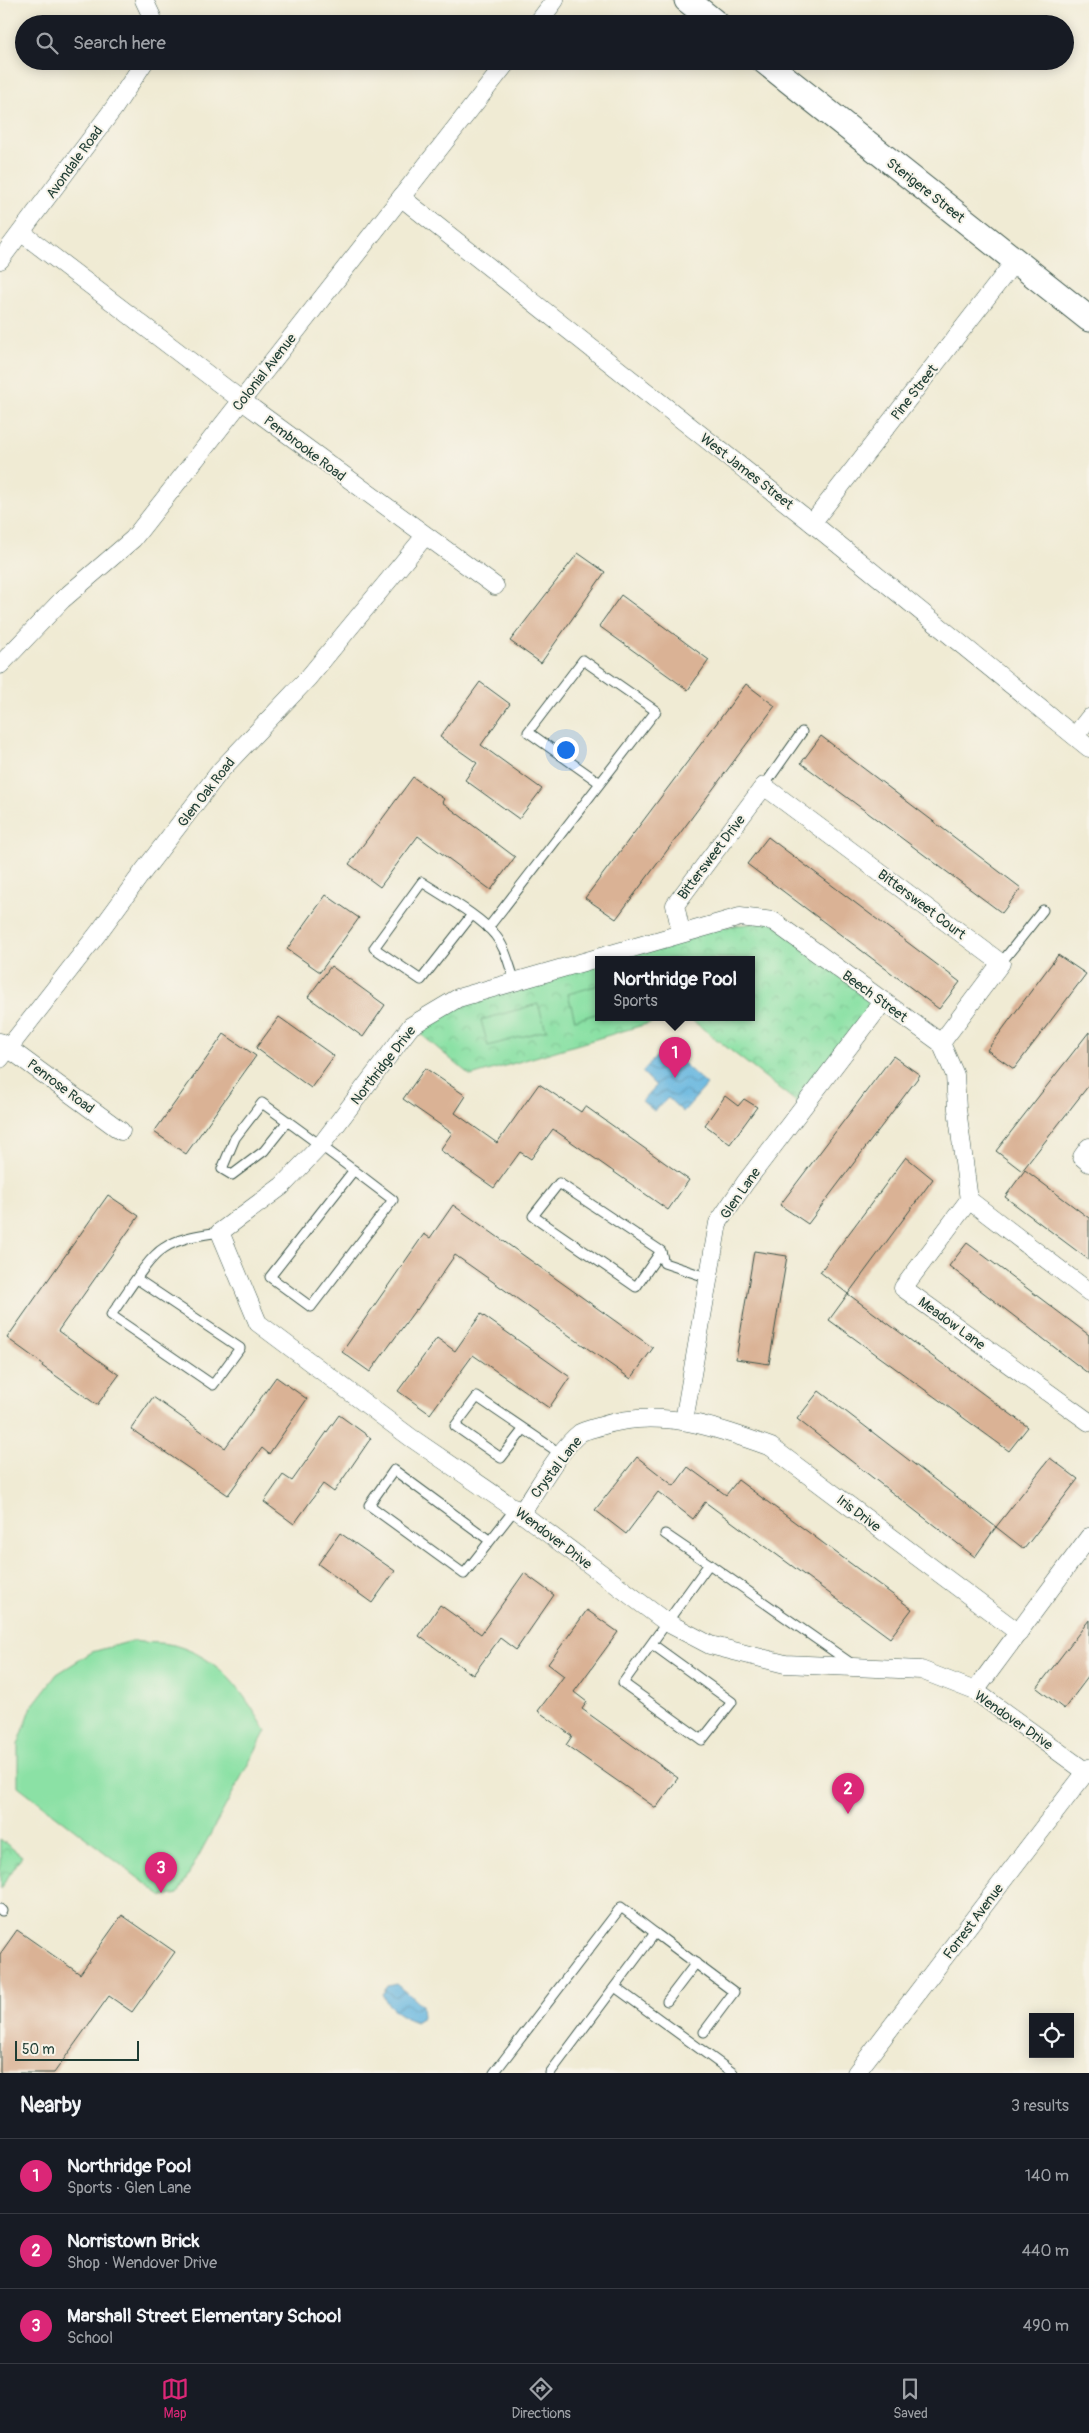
<!DOCTYPE html>
<meta charset="utf-8">
<style>
body{margin:0;font-family:Pangolin,sans-serif;background:#242831;color:#f1f3f6}
.controls{position:absolute;right:15px;bottom:15px;display:grid;overflow:hidden;border-radius:0px;box-shadow:0 2px 12px #0003}
.controls button{width:45px;height:45px;display:grid;place-items:center;padding:0;border:0;border-bottom:1px solid #363941;background:#171b24;color:#f1f3f6;font:25px sans-serif}
.scale{position:absolute;left:15px;bottom:12px;width:124px;box-sizing:border-box;padding-left:5px;border:2px solid #1f3d34;border-top:0;font-size:14px;line-height:18px;white-space:nowrap;color:#1f3d34;-webkit-text-stroke:4px #f7f3e8;paint-order:stroke}
.you{position:absolute;left:565px;top:749px;width:18px;height:18px;margin:-12px;border:4px solid #fff;border-radius:50%;background:#1a73e8;box-shadow:0 0 0 8px #1a73e833}
.badge{display:grid;place-items:center;width:32px;height:32px;border-radius:50%;background:#db2777;color:#fff;font-size:16px;font-weight:700}
.pin{position:absolute;translate:-50% -41px;filter:drop-shadow(0 1px 2px #0008)}
.pin::after{content:'';position:absolute;top:26px;width:18px;height:15px;background:inherit;clip-path:polygon(0 0,100% 0,50% 100%)}
.popup{position:absolute;left:595px;top:956px;width:160px;height:65px;box-sizing:border-box;display:grid;place-content:center;border-radius:0px;background:#171b24;filter:drop-shadow(0 1px 4px #0005);font-size:16px;white-space:nowrap;color:#9ea1a6}
.popup b{font-size:19px;color:#f1f3f6}
.popup::after{content:'';position:absolute;left:50%;top:100%;margin-left:-10px;border:10px solid transparent;border-top-color:#171b24}
.list{margin:0;padding:0;list-style:none}
h2{display:flex;justify-content:space-between;align-items:center;height:65px;margin:0;padding:0 20px;font-size:21px}
h2 small{font-size:16px;font-weight:400;color:#9ea1a6}
.list li{display:grid;grid-template-columns:32px 1fr auto;gap:15px;align-items:center;box-sizing:border-box;height:75px;padding:0 20px;border-top:1px solid #363941}
.list b{display:block;font-size:19px;white-space:nowrap}
.list p{margin:0;font-size:16px;white-space:nowrap;color:#9ea1a6}
.list em{font-size:16px;font-style:normal;color:#9ea1a6}
.icon{flex:none;width:28px;height:28px;fill:none;stroke:currentColor;stroke-width:2;stroke-linecap:round;stroke-linejoin:round}
.map{position:relative;flex:none;width:1089px;height:2073px;overflow:hidden}
.search{position:absolute;background:#171b24;box-shadow:0 2px 12px #0003;left:15px;right:15px;top:15px;height:55px;display:flex;align-items:center;gap:12px;box-sizing:border-box;padding:0 18px;border-radius:28px;color:#9ea1a6;font-size:19px}
.sheet{height:290px;background:#171b24}
nav{display:flex;justify-content:space-around;align-items:center;box-sizing:border-box;height:70px;border-top:1px solid #363941;background:#171b24;font-size:14px;color:#9ea1a6}
nav a{display:grid;justify-items:center;gap:2px}
nav .on{color:#db2777}
.map>svg:first-child{display:block}
.park{fill:url(#park-crowns);stroke:#558f6c}
.pitch{fill:#8be1a5;stroke:#558f6c}
.water{fill:url(#water-waves);stroke:#42798a}
.building{fill:#dab295}
.lines{fill:none;stroke-linecap:round;stroke-linejoin:round}
.lane-casing{stroke:#3e574c;stroke-width:11}
.street-casing{stroke:#3e574c;stroke-width:19}
.secondary-casing{stroke:#3e574c;stroke-width:27}
.lane{stroke:#fff;stroke-width:9}
.street{stroke:#fff;stroke-width:18}
.secondary{stroke:#fff;stroke-width:25}
.labels{text-anchor:middle;stroke-width:4;stroke-linejoin:round;paint-order:stroke}
.street-label{font-size:14px;fill:#1f3d34;stroke:#f7f3e8}
</style>
<div class="map">
<svg width="1089" height="2073" viewBox="0 0 1089 2073">
<defs>
<pattern id="park-crowns" width="20" height="18" patternUnits="userSpaceOnUse" patternTransform="scale(1.25)"><rect width="20" height="18" fill="#8be1a5"/><path d="M2 6a3 3 0 1 1 6 0M12 15a3 3 0 1 1 6 0" fill="none" stroke="#78c28f"/></pattern>
<pattern id="water-waves" width="16" height="10" patternUnits="userSpaceOnUse" patternTransform="scale(1.25)"><rect width="16" height="10" fill="#64b5df"/><path d="M0 5q4-4 8 0t8 0" fill="none" stroke="#5294b6"/></pattern>
</defs>
<rect width="100%" height="100%" fill="#f7f3e8"/>
<filter id="ink" filterUnits="userSpaceOnUse"><feTurbulence type="fractalNoise" baseFrequency=".02" numOctaves="2"/><feDisplacementMap in="SourceGraphic" scale="10" xChannelSelector="R" yChannelSelector="G"/><feConvolveMatrix kernelMatrix="1 2 1 2 8 2 1 2 1" color-interpolation-filters="sRGB"/></filter>
<filter id="wash" filterUnits="userSpaceOnUse"><feTurbulence type="fractalNoise" baseFrequency=".0096" numOctaves="4" result="noise"/><feDisplacementMap in="SourceGraphic" scale="20" xChannelSelector="R" yChannelSelector="G"/><feGaussianBlur stdDeviation="1.12" result="paint"/><feColorMatrix in="noise" values="0 0 0 0 0 0 0 0 0 0 0 0 0 0 0 0 0 1.4 0 .05"/><feComposite in="paint" operator="in"/></filter>
<g filter="url(#wash)">
<rect width="100%" height="100%" fill="#f0ebd4"/>
<g class="park">
<polygon points="773,921 883,1002 803,1107 688,1017 751,1017 751,959 599,959 599,1017 670,1017 471,1076 411,1026 458,998 681,932"/>
<polygon points="0,1839 22,1856 0,1889"/>
</g>
<g class="pitch">
<polygon points="599,985 599,1013 575,1020 568,994"/>
<polygon points="538,1004 546,1030 488,1046 481,1020"/>
<path d="M132,1641C145,1643 161,1642 174,1645C222,1659 242,1691 266,1731L178,1894L163,1897L18,1786V1745L32,1706L57,1674L92,1652Z"/>
</g>
<g class="water">
<polygon points="665,1047 707,1085 683,1112 668,1098 654,1111 642,1101 656,1086 642,1072"/>
<path d="M397,1984L422,2005L423,2017L415,2022C400,2015 389,2009 382,1994L388,1986Z"/>
</g>
<g id="blocks">
<g class="building">
<polygon points="578,553 605,572 541,663 510,641"/>
<polygon points="621,595 709,660 688,690 599,626"/>
<polygon points="480,682 510,704 481,745 542,789 519,819 465,780 477,763 440,737"/>
<polygon points="746,684 775,706 616,919 585,898"/>
<polygon points="821,736 1021,888 1002,913 801,763"/>
<polygon points="413,777 444,799 442,802 515,857 491,890 418,836 380,887 349,864"/>
<polygon points="768,837 960,982 939,1009 747,864"/>
<polygon points="326,895 359,918 320,972 287,949"/>
<polygon points="1058,955 1086,974 1014,1069 987,1050"/>
<polygon points="331,966 385,1005 363,1037 308,997"/>
<polygon points="279,1017 334,1056 311,1088 256,1048"/>
<polygon points="1089,1032 1089,1085 1022,1171 996,1151"/>
<polygon points="224,1034 256,1056 186,1154 154,1132"/>
<polygon points="893,1056 920,1075 808,1224 780,1205"/>
<polygon points="425,1068 466,1096 455,1113 497,1143 539,1084 581,1112 585,1106 689,1180 668,1210 553,1129 531,1159 520,1152 494,1188 440,1150 452,1133 403,1099"/>
<polygon points="725,1096 738,1106 744,1099 757,1107 730,1144 705,1125"/>
<polygon points="906,1157 933,1179 848,1294 820,1272"/>
<polygon points="1025,1170 1089,1218 1089,1260 1005,1197"/>
<polygon points="108,1195 139,1216 58,1331 119,1375 97,1405 42,1366 43,1364 7,1338"/>
<polygon points="453,1205 653,1348 631,1379 455,1255 417,1310 416,1309 370,1372 342,1352 424,1234 430,1238"/>
<polygon points="967,1243 1089,1335 1089,1374 949,1266"/>
<polygon points="754,1251 787,1256 769,1364 736,1359"/>
<polygon points="848,1294 1028,1427 1009,1451 829,1320"/>
<polygon points="481,1314 570,1377 549,1408 473,1355 430,1414 398,1391 437,1338 455,1351"/>
<polygon points="276,1377 307,1399 269,1454 262,1448 228,1495 131,1429 153,1397 225,1448"/>
<polygon points="819,1391 996,1527 975,1557 797,1419"/>
<polygon points="339,1415 371,1438 334,1492 323,1484 294,1524 264,1502 283,1475 292,1481"/>
<polygon points="637,1457 674,1486 688,1467 726,1495 738,1480 912,1609 890,1638 705,1502 693,1519 658,1492 626,1534 595,1510"/>
<polygon points="1050,1458 1078,1479 1024,1549 996,1527"/>
<polygon points="340,1533 395,1571 372,1603 318,1564"/>
<polygon points="524,1573 554,1595 516,1650 500,1638 473,1675 419,1636 440,1605 481,1634"/>
<polygon points="587,1610 618,1632 574,1692 587,1702 582,1709 678,1778 656,1808 566,1745 572,1736 538,1711 564,1676 548,1664"/>
<polygon points="1089,1620 1089,1676 1064,1709 1037,1688"/>
<polygon points="122,1915 175,1952 132,2012 109,1996 54,2073 0,2073 0,1954 17,1930 80,1974"/>
</g>
</g>
</g>
<g filter="url(#ink)">
<use href="#blocks" fill-opacity="0" stroke="#3e574c" stroke-width="1"/>
<g class="lines">
<defs>
<g id="lane">
<polyline points="764,786 802,732"/>
<path d="M471,916L421,980L374,948L422,882C443,896 480,916 495,935C506,948 509,966 515,981"/>
<polyline points="488,928 656,711 583,660 528,732 600,783"/>
<polyline points="1001,963 1043,910"/>
<path d="M288,1121L264,1151L232,1175L222,1169L235,1138L262,1103C307,1135 350,1167 393,1200L311,1307L270,1277L354,1170"/>
<polyline points="661,1251 636,1287 533,1216 559,1183 661,1251 664,1263 709,1278"/>
<path d="M137,1279L240,1348L213,1385L111,1315C124,1298 147,1258 164,1248C180,1237 201,1235 220,1232"/>
<polyline points="523,1430 501,1458 455,1426 477,1397 561,1454"/>
<polyline points="489,1540 394,1470 369,1505 464,1574 515,1509"/>
<polyline points="709,1564 852,1664"/>
<polyline points="652,1644 732,1702 702,1740 623,1683 709,1564 665,1534"/>
<polyline points="0,1909 2,1911"/>
<polyline points="615,1987 733,2073"/>
<polyline points="667,2001 696,1963"/>
<polyline points="494,2073 621,1907 655,1933"/>
<polyline points="550,2073 655,1933 734,1992 704,2032"/>
</g>
<g id="street">
<polyline points="144,0 152,17 151,24"/>
<polyline points="537,24 555,0"/>
<polyline points="402,198 812,523 1089,748"/>
<polyline points="22,233 241,400 495,586"/>
<polyline points="0,260 114,108 145,61"/>
<polyline points="812,523 1015,261"/>
<polyline points="0,665 62,600 133,539 508,61"/>
<polyline points="1075,736 1089,718"/>
<polyline points="681,932 675,905 764,786 1001,963 941,1043"/>
<polyline points="0,1042 121,1131"/>
<polyline points="0,1059 99,932 142,873 221,770 308,678 425,536"/>
<polyline points="1089,1147 1082,1157 1089,1163"/>
<polyline points="969,1200 903,1288 1089,1422"/>
<polyline points="1089,1292 969,1200 957,1109 955,1075 941,1043 773,921 740,917 458,998 411,1026 321,1145 282,1186 220,1232 258,1323 410,1437 521,1513 666,1622 710,1645 785,1664 921,1670 975,1691 1089,1774"/>
<polyline points="684,1421 718,1223 745,1183 883,1002"/>
<path d="M521,1513C536,1492 560,1448 580,1433C585,1430 595,1428 601,1426C659,1407 716,1427 771,1447L1019,1633"/>
<polyline points="975,1691 1089,1537"/>
<polyline points="856,2073 1089,1768"/>
</g>
<g id="secondary">
<polyline points="687,0 717,24"/>
<polyline points="764,61 1089,319"/>
</g>
</defs>
<use href="#lane" class="lane-casing"/>
<use href="#street" class="street-casing"/>
<use href="#secondary" class="secondary-casing"/>
<use href="#lane" class="lane"/>
<use href="#street" class="street"/>
<use href="#secondary" class="secondary"/>
</g>
</g>
<g class="labels">
<g class="street-label">
<text transform="translate(74 162) rotate(-54)" y="5">Avondale Road</text>
<text transform="translate(926 190) rotate(38)" y="5">Sterigere Street</text>
<text transform="translate(264 372) rotate(-52)" y="5">Colonial Avenue</text>
<text transform="translate(914 392) rotate(-52)" y="5">Pine Street</text>
<text transform="translate(305 448) rotate(37)" y="5">Pembrooke Road</text>
<text transform="translate(747 471) rotate(38)" y="5">West James Street</text>
<text transform="translate(206 792) rotate(-52)" y="5">Glen Oak Road</text>
<text transform="translate(711 857) rotate(-53)" y="5">Bittersweet Drive</text>
<text transform="translate(922 904) rotate(37)" y="5">Bittersweet Court</text>
<text transform="translate(875 996) rotate(36)" y="5">Beech Street</text>
<text transform="translate(383 1065) rotate(-52)" y="5">Northridge Drive</text>
<text transform="translate(61 1086) rotate(37)" y="5">Penrose Road</text>
<text transform="translate(740 1193) rotate(-55)" y="5">Glen Lane</text>
<text transform="translate(952 1323) rotate(36)" y="5">Meadow Lane</text>
<text transform="translate(556 1467) rotate(-52)" y="5">Crystal Lane</text>
<text transform="translate(859 1513) rotate(37)" y="5">Iris Drive</text>
<text transform="translate(554 1538) rotate(37)" y="5">Wendover Drive</text>
<text transform="translate(1014 1720) rotate(35)" y="5">Wendover Drive</text>
<text transform="translate(973 1921) rotate(-53)" y="5">Forrest Avenue</text>
</g>
</g>
</svg>
<div class="controls">
<button><svg class="icon" aria-label="locate" viewBox="0 0 24 24"><circle cx="12" cy="12" r="6"/><path d="M12 2v4M12 18v4M2 12h4M18 12h4"/></svg></button>
</div>
<div class="scale">50 m</div>
<div class="you"></div>
<div class="pin badge" style="left:675px;top:1078px">1</div>
<div class="popup"><b>Northridge Pool</b>Sports</div>
<div class="pin badge" style="left:848px;top:1814px">2</div>
<div class="pin badge" style="left:161px;top:1893px">3</div>
<div class="search"><svg class="icon" aria-label="search" viewBox="0 0 24 24"><circle cx="10" cy="10" r="6"/><path d="M15 15l6 6"/></svg>Search here</div>
</div>
<section class="sheet">
<h2>Nearby<small>3 results</small></h2>
<ul class="list">
<li><span class="badge">1</span><div><b>Northridge Pool</b><p>Sports · Glen Lane</p></div><em>140 m</em></li>
<li><span class="badge">2</span><div><b>Norristown Brick</b><p>Shop · Wendover Drive</p></div><em>440 m</em></li>
<li><span class="badge">3</span><div><b>Marshall Street Elementary School</b><p>School</p></div><em>490 m</em></li>
</ul>
</section>
<nav>
<a class="on"><svg class="icon" aria-label="map" viewBox="0 0 24 24"><path d="M3 6l6-2 6 2 6-2v14l-6 2-6-2-6 2zM9 4v14M15 6v14"/></svg>Map</a>
<a><svg class="icon" aria-label="directions" viewBox="0 0 24 24"><path d="M12 3l9 9-9 9-9-9zM9 14v-3h6M13 9l2 2-2 2"/></svg>Directions</a>
<a><svg class="icon" aria-label="saved" viewBox="0 0 24 24"><path d="M7 4h10v16l-5-4-5 4z"/></svg>Saved</a>
</nav>
